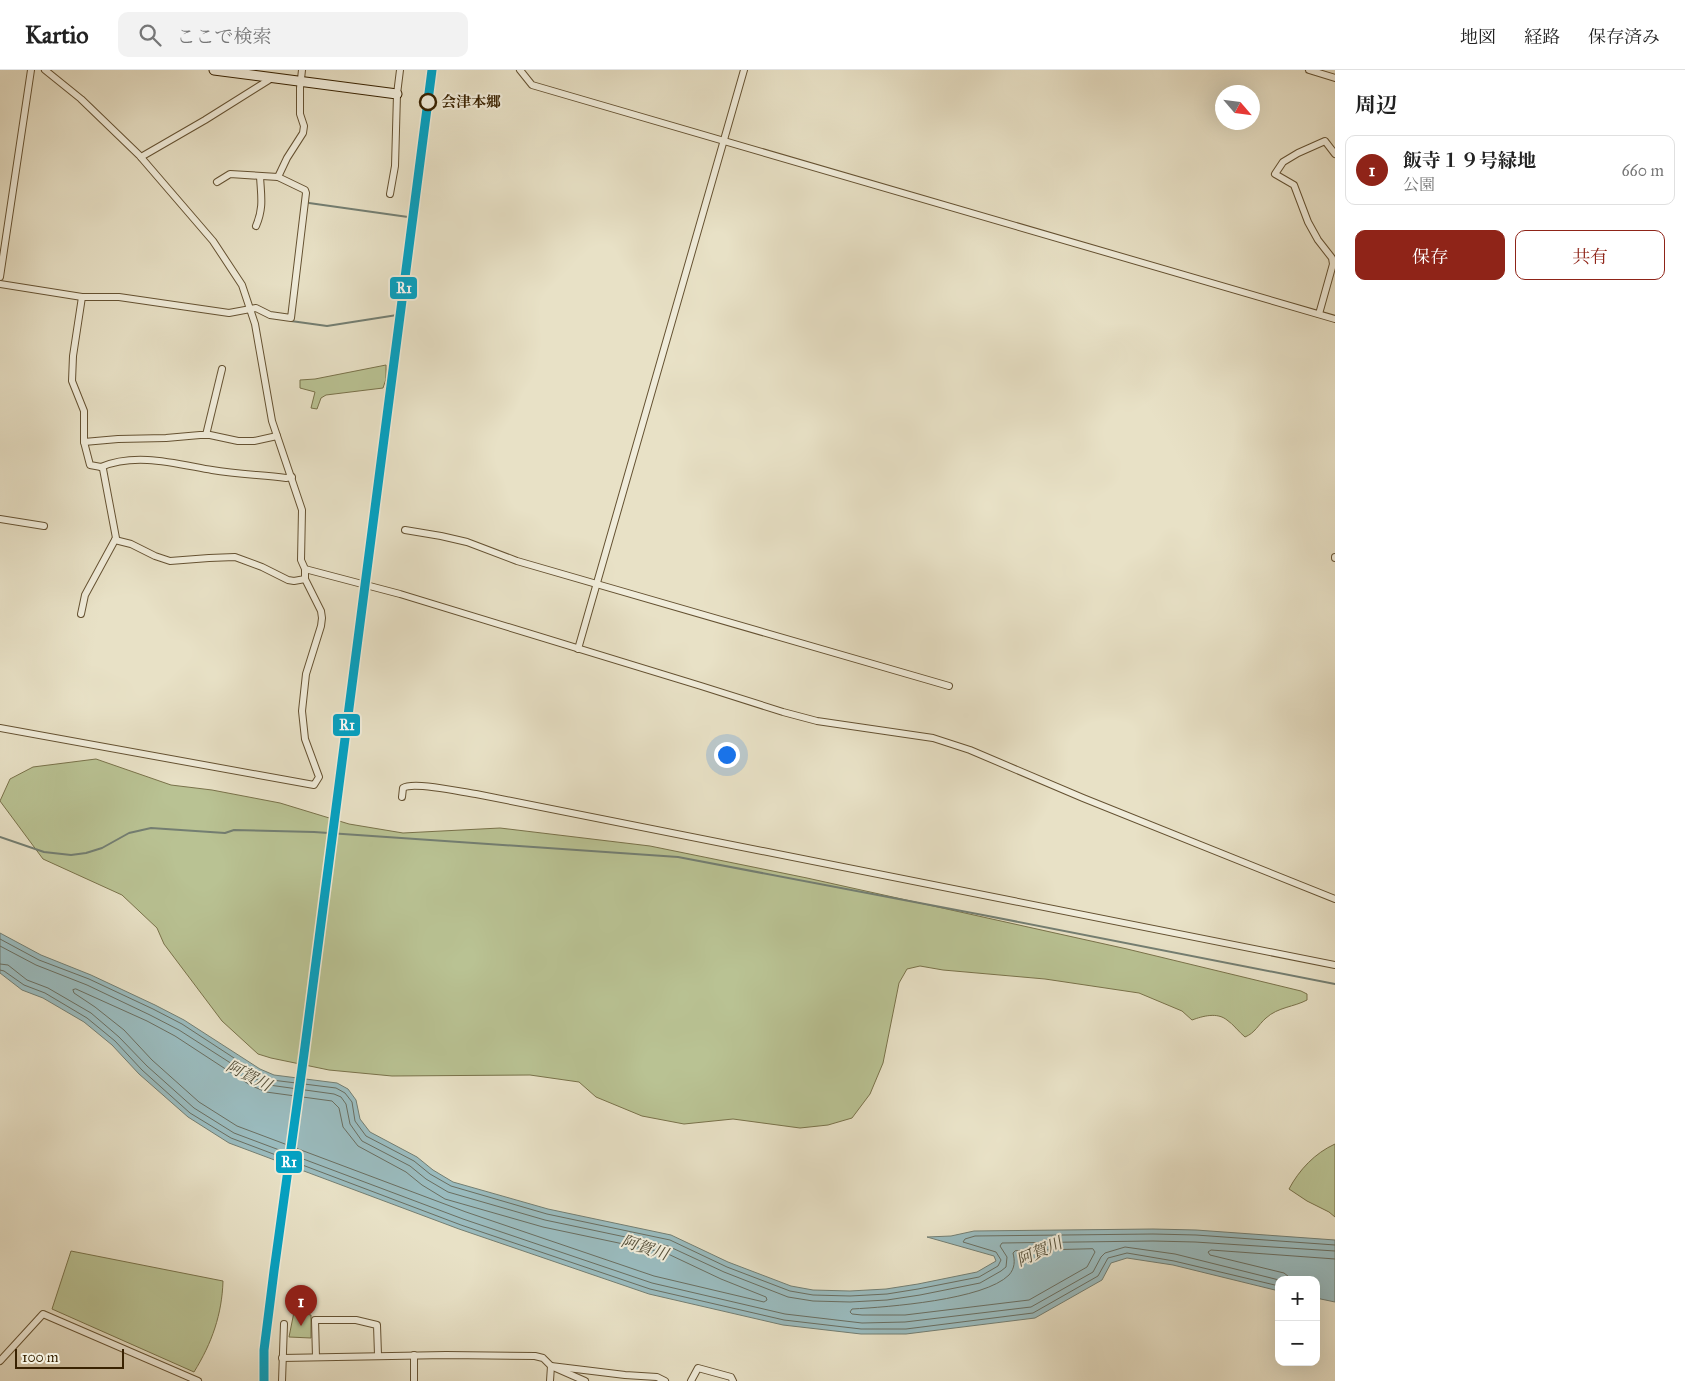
<!DOCTYPE html>
<html lang="ja">
<meta charset="utf-8">
<style>
body{margin:0;font-family:"IM FELL Great Primer","Noto Serif JP",serif;background:#f2f2f2;color:#222}
.controls{position:absolute;right:15px;bottom:15px;display:grid;overflow:hidden;border-radius:10px;box-shadow:0 5px 20px #0002}
.controls button{width:45px;height:45px;display:grid;place-items:center;padding:0;border:0;border-bottom:1px solid #e0e0e0;background:#fff;color:#222;font:25px sans-serif}
.compass{position:absolute;left:1215px;top:15px;width:45px;height:45px;border-radius:50%;background:#fff;box-shadow:0 5px 20px #0002;rotate:118deg}
.scale{position:absolute;left:15px;bottom:12px;width:109px;box-sizing:border-box;padding-left:5px;border:2px solid #392201;border-top:0;font-size:14px;line-height:18px;white-space:nowrap;color:#392201;-webkit-text-stroke:4px #f0ecda;paint-order:stroke}
.you{position:absolute;left:726px;top:684px;width:18px;height:18px;margin:-12px;border:4px solid #fff;border-radius:50%;background:#1a73e8;box-shadow:0 0 0 8px #1a73e833}
.badge{display:grid;place-items:center;width:32px;height:32px;border-radius:50%;background:#8f2418;color:#fff;font-size:16px;font-weight:700}
.pin{position:absolute;translate:-50% -41px;filter:drop-shadow(0 1px 2px #0008)}
.pin::after{content:'';position:absolute;top:26px;width:18px;height:15px;background:inherit;clip-path:polygon(0 0,100% 0,50% 100%)}
.list{margin:0;padding:0;list-style:none}
h2{display:flex;justify-content:space-between;align-items:center;height:65px;margin:0;padding:0 20px;font-size:21px}
h2 small{font-size:16px;font-weight:400;color:#767676}
.list li{display:grid;grid-template-columns:32px 1fr auto;gap:15px;align-items:center;box-sizing:border-box;height:70px;margin:0 10px 10px;padding:0 10px;border:1px solid #e0e0e0;border-radius:10px}
.list b{display:block;font-size:19px;white-space:nowrap}
.list p{margin:0;font-size:16px;white-space:nowrap;color:#767676}
.list em{font-size:16px;font-style:normal;color:#767676}
.actions{display:flex;gap:10px;padding:15px 20px}
.actions a{flex:1;padding:11px 0;border:1px solid #8f2418;border-radius:10px;text-align:center;font-size:18px;color:#8f2418}
.actions .main{background:#8f2418;color:#fff}
.icon{flex:none;width:28px;height:28px;fill:none;stroke:currentColor;stroke-width:2;stroke-linecap:round;stroke-linejoin:round}
.map{position:relative;flex:none;width:1335px;height:1311px;overflow:hidden}
header{display:flex;align-items:center;gap:30px;box-sizing:border-box;height:70px;padding:0 25px;background:#fff;border-bottom:1px solid #e0e0e0}
header strong{font-size:24px}
nav{display:flex;gap:28px;margin-inline-start:auto;font-size:18px}
.search{width:350px;height:45px;background:#f2f2f2;display:flex;align-items:center;gap:12px;box-sizing:border-box;padding:0 18px;border-radius:10px;color:#767676;font-size:19px}
main{display:flex}
aside{flex:1;background:#fff}
.map>svg:first-child{display:block}
.green{fill:#b9c293;stroke:#79724a}
.water{fill:#9abbbe;stroke:#737e72}
.pier{fill:#e8e1c6}
.lines{fill:none;stroke-linecap:round;stroke-linejoin:round}
.shore{stroke:#6a6e60;stroke-width:1}
.stream{stroke:#737e72;stroke-width:2}
.minor-casing{stroke:#655232;stroke-width:8}
.secondary-casing{stroke:#392201;stroke-width:11}
.minor{stroke:#f0ecda;stroke-width:6}
.secondary{stroke:#f0ecda;stroke-width:9}
.rail-1-casing{stroke:#f0ecda;stroke-width:12}
.rail-1{stroke:#03a2c4;stroke-width:9}
.stop-dot{fill:#f0ecda;stroke:#392201;stroke-width:2.5}
.labels{text-anchor:middle;stroke-width:4;stroke-linejoin:round;paint-order:stroke}
.stop-label{font-size:15px;font-weight:bold;fill:#392201;stroke:#f0ecda;text-anchor:start}
.water-label{font-size:16px;font-style:italic;fill:#56503a;stroke:#f0ecda}
.line-badge{stroke:#f0ecda;stroke-width:2}
.badge-label{font-size:14px;text-anchor:middle;font-weight:bold;fill:#fff}
</style>
<header>
<strong>Kartio</strong>
<div class="search"><svg class="icon" aria-label="search" viewBox="0 0 24 24"><circle cx="10" cy="10" r="6"/><path d="M15 15l6 6"/></svg>ここで検索</div>
<nav><a>地図</a><a>経路</a><a>保存済み</a></nav>
</header>
<main>
<div class="map">
<svg width="1335" height="1311" viewBox="0 0 1335 1311">
<rect width="100%" height="100%" fill="#e8e1c6"/>
<filter id="stains"><feTurbulence type="fractalNoise" baseFrequency=".004" numOctaves="4"/><feColorMatrix values="0 0 0 0 .2 0 0 0 0 .09 0 0 0 0 .02 0 0 0 .5 -.17"/></filter>
<radialGradient id="worn" r=".72"><stop offset=".6" stop-color="#630" stop-opacity="0"/><stop offset="1" stop-color="#630" stop-opacity=".3"/></radialGradient>
<g class="green">
<polygon points="386,295 386,309 383,318 326,325 321,328 317,339 311,338 315,322 300,318 300,310 315,309"/>
<path d="M96,689L171,715L212,720L280,733L349,754L403,763L500,758L650,776L807,808L1127,879L1301,921L1307,924V930C1294,937 1278,937 1266,948C1258,955 1255,963 1245,967C1239,962 1233,954 1227,950C1217,942 1203,946 1192,950L1182,941L1139,923L1045,909L943,900L920,896L907,899L899,913L883,993L870,1024L852,1048L828,1055L800,1058L733,1049L684,1054L642,1046L596,1027L579,1012L530,1005L392,1006L329,1000L271,988L258,984L222,951L164,874L157,858L122,825L43,789L0,731L10,709L33,697Z"/>
<path d="M1335,1074V1147L1329,1142L1307,1131L1289,1119C1299,1100 1315,1083 1335,1074Z"/>
<path d="M71,1181L223,1211C222,1244 212,1273 194,1302L52,1239Z"/>
<polygon points="294,1242 311,1245 311,1268 289,1267"/>
</g>
<polygon class="water" points="0,863 41,885 91,905 155,935 184,950 260,999 274,1005 337,1013 348,1019 356,1030 360,1049 370,1062 417,1087 433,1100 453,1112 548,1139 671,1165 728,1192 791,1216 813,1220 850,1221 886,1219 918,1214 977,1202 996,1191 994,1186 927,1167 951,1166 974,1161 1153,1159 1196,1160 1335,1170 1335,1232 1316,1228 1316,1210 1279,1210 1279,1221 1173,1195 1127,1188 1111,1193 1102,1210 1035,1248 906,1264 861,1264 783,1255 649,1224 459,1159 229,1073 188,1047 139,1004 112,975 84,952 43,928 22,920 0,903"/>
<polygon class="pier" points="297,1006 302,1006 290,1098 285,1096"/>
<g class="lines">
<g class="shore">
<polyline points="0,869 39,890 89,909 153,939 182,954 257,1003 272,1010 336,1018 345,1023 352,1032 355,1051 366,1066 414,1091 430,1104 451,1116 547,1144 670,1170 727,1197 790,1221 813,1225 850,1226 887,1224 918,1219 979,1207 998,1196 1001,1190 996,1182 963,1172 965,1169 975,1166 1153,1164 1196,1165 1335,1175"/>
<polyline points="0,876 36,895 87,915 150,945 179,960 254,1008 269,1015 334,1024 341,1027 346,1034 350,1054 362,1071 410,1096 426,1109 448,1122 545,1150 668,1176 724,1202 788,1227 813,1231 850,1232 887,1230 920,1225 980,1213 1001,1201 1006,1197 1007,1187 1000,1176 1002,1173 1153,1171 1195,1172 1335,1181"/>
<polyline points="0,894 8,895 27,910 48,918 91,943 119,967 147,996 194,1038 234,1063 463,1149 652,1213 785,1244 862,1253 905,1252 1031,1237 1093,1202 1101,1187 1105,1183 1125,1177 1175,1184 1279,1210"/>
<polyline points="0,900 4,901 24,915 45,923 87,948 115,971 142,1000 190,1043 231,1068 461,1155 650,1219 784,1250 861,1259 906,1259 1033,1243 1098,1206 1108,1188 1127,1183 1174,1191 1279,1216"/>
<polygon points="76,919 147,951 175,966 250,1015 266,1022 332,1031 339,1038 343,1057 358,1076 406,1102 422,1115 445,1129 543,1157 666,1183 721,1209 766,1227 767,1230 764,1232 654,1206 466,1142 237,1056 199,1032 152,990 124,960 95,937 74,923 73,920"/>
<path d="M1093,1179L1095,1182L1087,1197L1029,1230L905,1245H862L852,1244L850,1242L852,1239C888,1237 984,1230 1009,1205C1015,1198 1015,1191 1013,1183L1015,1181Z"/>
<polyline points="1293,1210 1284,1203 1210,1185 1208,1182 1211,1180 1335,1189"/>
</g>
<g class="stream">
<polyline points="309,133 408,147"/>
<polyline points="291,251 327,256 397,245"/>
<polyline points="0,767 44,782 71,785 86,783 102,778 129,763 151,758 225,763 234,760 314,762 678,787 988,846 1335,914"/>
</g>
<defs>
<g id="minor">
<polyline points="45,0 81,29 139,85 213,171 242,215 255,254 272,351 302,440 301,490 305,499 400,524 701,616 783,642 817,651 933,668 970,680 1083,728 1335,829"/>
<polyline points="520,0 532,15 1335,249"/>
<polyline points="1309,0 1335,8"/>
<polyline points="141,87 205,50 272,8"/>
<polyline points="278,107 287,88 303,63 304,56 300,44 300,18 302,0"/>
<polyline points="390,124 395,96 397,24 400,0"/>
<path d="M256,156C264,137 261,126 260,106"/>
<polyline points="0,207 31,0"/>
<polyline points="0,214 82,227 119,227 229,243 256,238 270,245 291,248 306,123 305,120 278,107 230,104 217,112"/>
<polyline points="1319,244 1333,194 1332,188 1318,170 1308,152 1294,115 1275,104 1283,92 1298,83 1325,71 1335,84"/>
<polyline points="206,365 222,299"/>
<polyline points="84,372 118,369 166,368 200,365 210,365 238,371 254,371 277,366"/>
<path d="M101,397C136,382 177,394 212,400C237,404 261,405 286,408L292,407"/>
<polyline points="0,449 44,456"/>
<polyline points="405,460 441,466 467,472 517,491 949,616"/>
<polyline points="115,470 131,474 155,486 170,491 209,488 235,487 262,497 288,510 294,511 305,509 305,499"/>
<polyline points="1335,487 1335,488"/>
<polyline points="81,544 85,525 116,468 103,399 101,397 90,395 84,372 84,341 72,311 73,286 82,227"/>
<polyline points="578,579 744,0"/>
<polyline points="0,658 314,715 319,707 305,669 302,641 306,604 321,556 322,548 321,541 305,509"/>
<path d="M402,727L403,718C413,711 461,722 476,724L1335,895"/>
<polyline points="316,1287 315,1250 356,1250 377,1255 378,1285"/>
<polyline points="282,1288 446,1285 535,1286 543,1288 551,1296 585,1311"/>
<polyline points="0,1291 43,1244 198,1311"/>
<polyline points="282,1311 284,1254"/>
<polyline points="414,1311 414,1285"/>
<polyline points="550,1311 551,1296 625,1305 657,1307 665,1311"/>
<polyline points="691,1311 698,1298 731,1307 733,1311"/>
</g>
<polyline id="secondary" points="214,0 397,24"/>
</defs>
<use href="#minor" class="minor-casing"/>
<use href="#secondary" class="secondary-casing"/>
<use href="#minor" class="minor"/>
<use href="#secondary" class="secondary"/>
<defs>
<polyline id="rail-1" points="264,1311 264,1280 274,1201 304,984 432,0"/>
</defs>
<use href="#rail-1" class="rail-1-casing"/>
<use href="#rail-1" class="rail-1"/>
</g>
<circle class="stop-dot" cx="428" cy="32" r="8"/>
<g class="labels">
<g class="stop-label">
<text x="441" y="37">会津本郷</text>
</g>
<g class="water-label">
<text transform="translate(249 1005) rotate(27)" y="6">阿賀川</text>
<text transform="translate(645 1177) rotate(18)" y="6">阿賀川</text>
<text transform="translate(1039 1181) rotate(-24)" y="6">阿賀川</text>
</g>
</g>
<g class="line-badge">
<rect x="389" y="206" width="29" height="24" rx="5" fill="#03a2c4"/>
<rect x="332" y="643" width="29" height="24" rx="5" fill="#03a2c4"/>
<rect x="275" y="1080" width="28" height="24" rx="5" fill="#03a2c4"/>
</g>
<g class="badge-label">
<text x="404" y="223">R1</text>
<text x="347" y="660">R1</text>
<text x="289" y="1097">R1</text>
</g>
<rect width="100%" height="100%" filter="url(#stains)"/>
<rect width="100%" height="100%" fill="url(#worn)"/>
</svg>
<div class="controls">
<button>+</button>
<button>−</button>
</div>
<svg class="compass" viewBox="-18 -18 36 36"><path d="M0-13l5 13h-10z" fill="#e53935"/><path d="M0 13l5-13h-10z" fill="#767676"/></svg>
<div class="scale">100 m</div>
<div class="you"></div>
<div class="pin badge" style="left:301px;top:1256px">1</div>
</div>
<aside>
<h2>周辺<small></small></h2>
<ul class="list">
<li><span class="badge">1</span><div><b>飯寺１９号緑地</b><p>公園</p></div><em>660 m</em></li>
</ul>
<div class="actions"><a class="main">保存</a><a>共有</a></div>
</aside>
</main>
